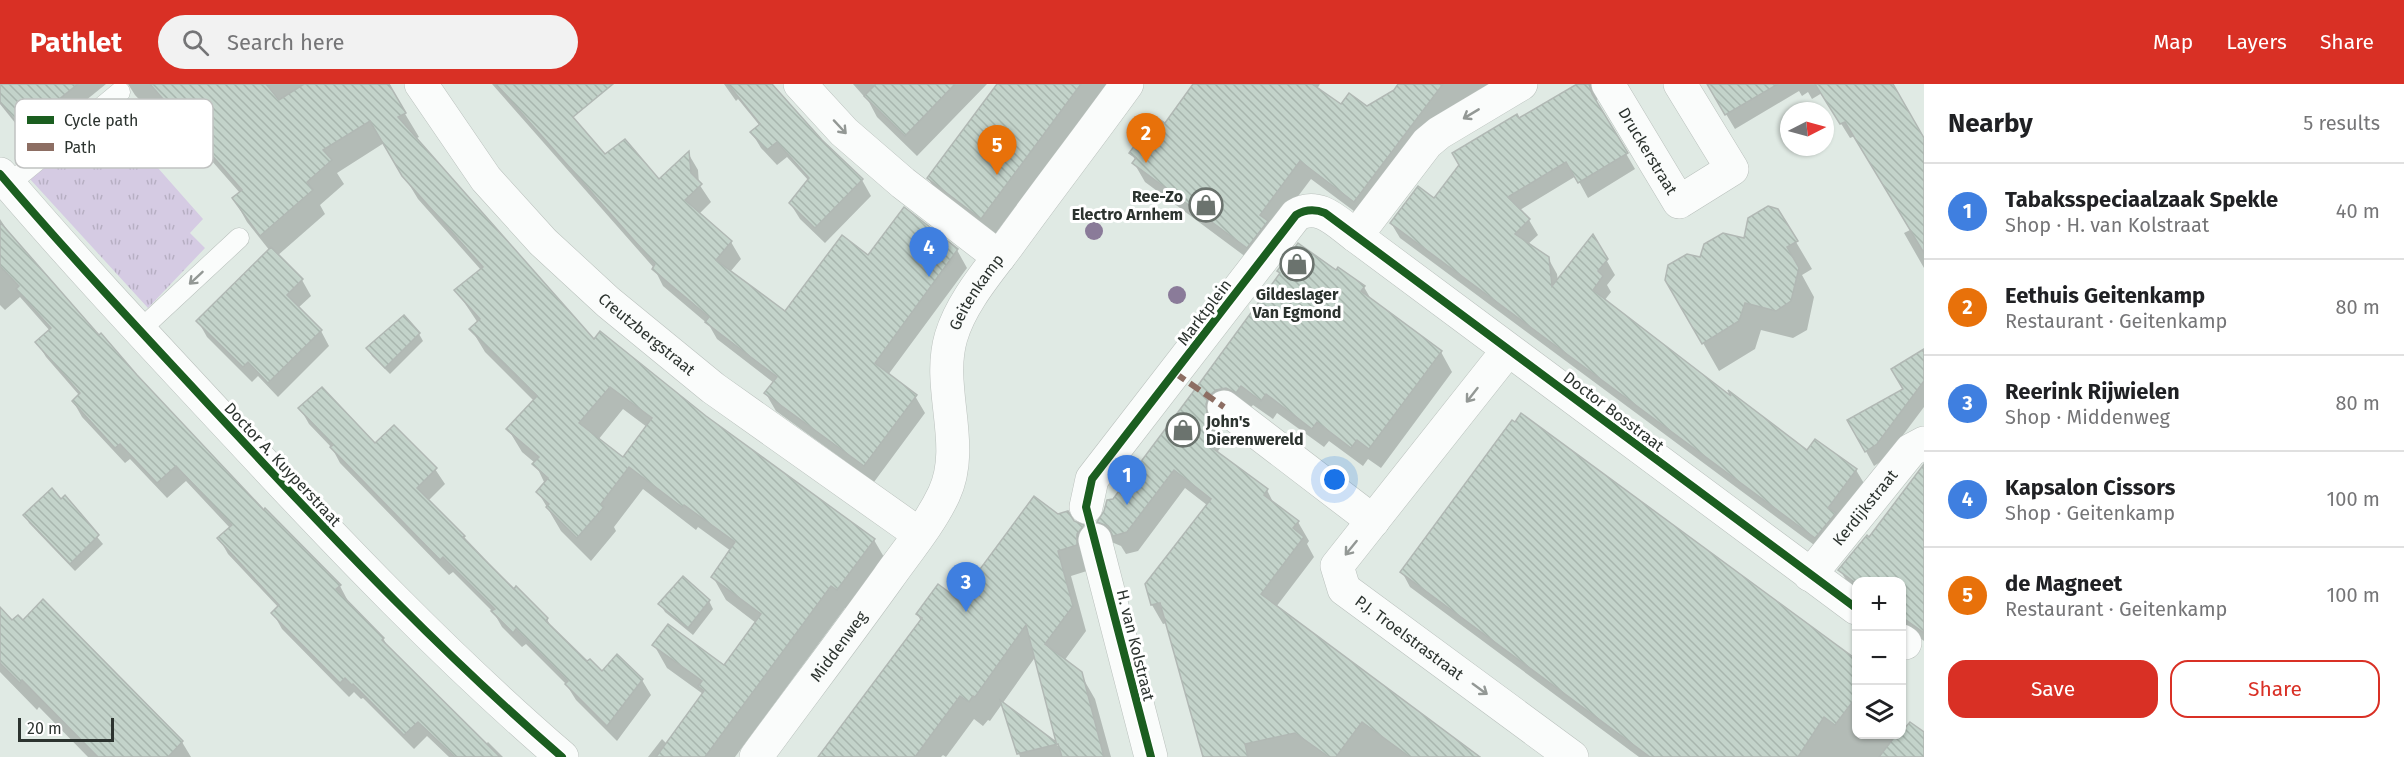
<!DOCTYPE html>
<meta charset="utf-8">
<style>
body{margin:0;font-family:"Fira Sans",sans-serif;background:#f2f2f2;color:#202124}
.controls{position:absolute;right:18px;bottom:18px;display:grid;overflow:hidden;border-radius:12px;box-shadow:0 2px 4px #0004}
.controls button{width:54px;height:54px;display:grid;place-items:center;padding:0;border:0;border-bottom:2px solid #e0e0e0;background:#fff;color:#202124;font:30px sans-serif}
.compass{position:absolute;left:1780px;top:18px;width:54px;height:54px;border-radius:50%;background:#fff;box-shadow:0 2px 4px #0004;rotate:84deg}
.scale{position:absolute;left:18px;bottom:15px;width:96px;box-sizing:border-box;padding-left:6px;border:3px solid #2c332f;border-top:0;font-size:16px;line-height:21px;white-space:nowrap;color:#2c332f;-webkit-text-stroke:4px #fff;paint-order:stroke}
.you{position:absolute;left:1335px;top:396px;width:21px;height:21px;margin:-15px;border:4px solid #fff;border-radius:50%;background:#1a73e8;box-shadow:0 0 0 9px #1a73e833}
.badge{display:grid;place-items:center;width:39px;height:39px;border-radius:50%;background:#d93025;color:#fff;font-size:20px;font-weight:700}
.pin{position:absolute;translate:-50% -50px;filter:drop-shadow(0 2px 3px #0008)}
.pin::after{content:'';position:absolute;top:32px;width:21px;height:18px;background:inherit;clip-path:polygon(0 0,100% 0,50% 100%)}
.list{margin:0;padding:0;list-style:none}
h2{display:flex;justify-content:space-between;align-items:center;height:78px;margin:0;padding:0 24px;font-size:26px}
h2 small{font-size:20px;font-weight:400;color:#757577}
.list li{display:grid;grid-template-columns:39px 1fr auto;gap:18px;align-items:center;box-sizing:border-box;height:96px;padding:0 24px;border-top:2px solid #e0e0e0}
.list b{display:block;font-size:22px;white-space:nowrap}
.list p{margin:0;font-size:20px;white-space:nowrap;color:#757577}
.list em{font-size:20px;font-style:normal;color:#757577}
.actions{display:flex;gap:12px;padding:18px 24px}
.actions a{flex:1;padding:14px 0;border:2px solid #d93025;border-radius:18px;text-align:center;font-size:21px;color:#d93025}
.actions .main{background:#d93025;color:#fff}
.icon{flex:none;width:33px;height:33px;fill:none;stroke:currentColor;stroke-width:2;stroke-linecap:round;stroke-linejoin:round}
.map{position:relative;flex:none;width:1924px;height:673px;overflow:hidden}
header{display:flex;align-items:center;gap:36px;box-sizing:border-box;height:84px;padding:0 30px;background:#d93025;color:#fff}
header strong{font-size:28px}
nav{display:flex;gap:33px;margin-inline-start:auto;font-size:21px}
.search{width:420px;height:54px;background:#f2f2f2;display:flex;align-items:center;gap:15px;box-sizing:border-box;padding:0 21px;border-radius:33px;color:#757577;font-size:22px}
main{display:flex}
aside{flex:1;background:#fff}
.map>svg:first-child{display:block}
.grass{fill:url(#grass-tufts)}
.shadow{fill:#0003;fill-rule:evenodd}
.building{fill:url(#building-back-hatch);stroke:#b1b8b4;stroke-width:1.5;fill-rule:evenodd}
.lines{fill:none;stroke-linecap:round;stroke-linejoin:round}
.lane-casing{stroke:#bac1bd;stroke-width:21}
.street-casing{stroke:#bac1bd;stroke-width:34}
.lane{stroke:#fafcfb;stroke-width:20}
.street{stroke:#fafcfb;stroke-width:33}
.quiet{stroke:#8d6e63;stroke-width:6;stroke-dasharray:12 6;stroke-linecap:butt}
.cycleway-casing{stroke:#fff;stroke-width:11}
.cycleway{stroke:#1b5e20;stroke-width:8}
.tree{fill:#8a7b99}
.oneway{stroke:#939895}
.labels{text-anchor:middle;stroke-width:6;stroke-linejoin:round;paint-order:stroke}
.street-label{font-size:16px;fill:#2c332f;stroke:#fff}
.poi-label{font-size:16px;font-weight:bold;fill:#2c332f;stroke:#fff;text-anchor:end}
.key{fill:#fff;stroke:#c0c2c1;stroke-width:1.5}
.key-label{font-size:16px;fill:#2c332f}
</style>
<header>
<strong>Pathlet</strong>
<div class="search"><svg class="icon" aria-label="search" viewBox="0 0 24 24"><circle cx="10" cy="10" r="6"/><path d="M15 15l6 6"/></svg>Search here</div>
<nav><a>Map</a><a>Layers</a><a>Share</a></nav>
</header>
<main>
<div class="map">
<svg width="1924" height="673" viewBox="0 0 1924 673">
<defs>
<pattern id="grass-tufts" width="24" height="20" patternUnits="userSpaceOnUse" patternTransform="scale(1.5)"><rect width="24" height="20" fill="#d5cbe3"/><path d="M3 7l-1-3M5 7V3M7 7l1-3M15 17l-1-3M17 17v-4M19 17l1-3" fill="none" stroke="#b7afc3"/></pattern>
<pattern id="building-back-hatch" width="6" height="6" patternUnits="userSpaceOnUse" patternTransform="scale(1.5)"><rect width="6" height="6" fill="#c3d3ca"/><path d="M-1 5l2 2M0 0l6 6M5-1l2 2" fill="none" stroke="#a8b6ae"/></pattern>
</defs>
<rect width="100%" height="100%" fill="#e0eae4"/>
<polygon class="grass" points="95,42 112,62 128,50 203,135 190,149 205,164 148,224 29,94"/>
<g class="shadow">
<polygon points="0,0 106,0 32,60 0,20"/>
<path d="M128,0H387L419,53L415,55L594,257L705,333L874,456L888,480L851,529L845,524L735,673H648L662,655L667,660L703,610L667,584L654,561L724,583L756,539L726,516L713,493L731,467L698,443L696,446L643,405L614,443L616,447L591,477L561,447L538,408L545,400L535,379L522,368L508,345L534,317L485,268L471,245L478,239L456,206L481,186L418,115L384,59L337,89L344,100L320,121L325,130L277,172L302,196L311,212L298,224L321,247L329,262L278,313L258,292L252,298L207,253L198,237L270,167L247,138L234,115L240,109L175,35L166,44L135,11ZM623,325L647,343L624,375L598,356Z"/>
<polygon points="492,0 542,0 621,90 659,97 688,69 698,86 699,100 711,118 699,130 731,158 741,175 730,188 785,229 869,173 904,126 957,166 967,184 888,291 915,312 925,329 874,398 776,327 766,310 774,299 717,255 709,241 663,202 654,184"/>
<polygon points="724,0 770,0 821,57 862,96 871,112 825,159 800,135 790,119 809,97 787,73 777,81 761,64 752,49 760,42 738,15 736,17"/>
<polygon points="853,0 987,0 917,72 877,33 869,18"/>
<polygon points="999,0 1107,0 993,153 940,114 928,94"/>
<polygon points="1195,0 1320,0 1317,5 1342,22 1367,23 1395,7 1400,0 1489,0 1366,136 1311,95 1272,147 1258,182 1145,98 1134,79 1136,77 1131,69 1165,41"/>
<polygon points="1580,0 1594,0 1599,8 1597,17 1600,25 1635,85 1588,114 1576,92 1520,126 1529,136 1538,151 1528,160 1548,174 1557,190 1558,198 1593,153 1615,191 1607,201 1611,208 1604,217 1736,317 1807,368 1856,386 1865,401 1825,469 1400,154 1391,139 1434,116 1518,36"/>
<polygon points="1708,0 1891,0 1924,57 1924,184 1904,149 1910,146 1855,52 1850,54 1822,9 1812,15 1808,8 1802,12 1799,7 1735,45"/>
<polygon points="0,135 13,155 99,253 264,428 340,502 348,517 347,518 383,554 390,567 485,661 488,658 503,673 449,673 427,652 414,665 363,614 361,615 354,608 349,613 282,545 273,529 279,524 228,470 219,454 230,444 186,397 167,414 130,375 125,379 82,333 73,317 79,311 46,273 37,258 50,247 20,213 5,226 0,221"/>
<polygon points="1745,156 1796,158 1812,185 1802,191 1814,213 1807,246 1793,254 1761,246 1755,265 1719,287 1667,196 1701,175"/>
<polygon points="1278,187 1336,188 1364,203 1372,217 1441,268 1452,288 1381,384 1368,375 1363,382 1329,357 1324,363 1277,329 1273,335 1253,321 1247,327 1219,332 1216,340 1216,347 1224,359 1218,367 1222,373 1267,406 1275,422 1298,438 1309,457 1307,460 1314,473 1276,523 1477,673 1204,673 1167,539 1163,540 1152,521 1147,501 1207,421 1185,404 1138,467 1126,470 1121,462 1109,457 1098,438 1281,191"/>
<polygon points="419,250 423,257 390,290 372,272 368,265"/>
<polygon points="1924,267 1924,323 1885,375 1874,382 1849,336 1905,306"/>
<polygon points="300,324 375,362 435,385 445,400 428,417 464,452 468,461 547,535 553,547 587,580 602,589 642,596 651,611 617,657 576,616 566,600 526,560 522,563 502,543 494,529 453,488 449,491 340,379 332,364 309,340"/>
<polygon points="1924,391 1924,557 1902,540 1902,498 1856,498 1856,507 1849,501 1840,486"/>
<polygon points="25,431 88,442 103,460 75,487 29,439"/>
<polygon points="1058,431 1083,443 1097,467 1090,486 1071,492 1086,547 1064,577 1080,589 1095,615 1111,673 1020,673 1003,620 1058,662 1036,572 990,637 988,636 983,642 974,635 946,673 943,671 941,673 820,673 921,537 917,530 958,517"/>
<polygon points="1402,488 1856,578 1856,650 1902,650 1902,646 1924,662 1924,673 1639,673 1410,503"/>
<polygon points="709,517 713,525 693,551 665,528 660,520"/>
<polygon points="43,518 182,658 191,673 88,673 39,623 37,626 0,588 0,525 12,538 23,538"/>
</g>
<g class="building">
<polygon points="0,0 78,0 22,45 0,18"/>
<path d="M150,0H266L279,16L304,0H389L406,29L398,33L594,255L600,247L706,332L875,455L837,506L831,502L705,673H656L704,607L698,602L702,597L652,561L668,540L724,581L761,530L711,493L735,458L684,421L682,423L629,383L601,420L604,423L577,454L546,423L549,420L536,408L548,394L532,380L539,373L506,345L537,312L469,245L480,235L454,206L483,183L402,92L370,37L323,66L332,76L307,98L313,106L260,152L232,114L242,106ZM610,303L652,334L623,373L579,339Z"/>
<polygon points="496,0 613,0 573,33 605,70 625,55 659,95 689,67 691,89 702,100 685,116 732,157 716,176 785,227 842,151 868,171 904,123 958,165 875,279 917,311 864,382 764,309 777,293 705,238 709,233 652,185 655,180"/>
<polygon points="728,0 772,0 822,56 863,95 815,144 789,119 809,94 777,58 767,66 750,48 760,40"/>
<polygon points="876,0 955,0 905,52 864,12"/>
<polygon points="997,0 1081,0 981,135 927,94"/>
<polygon points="1193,0 1312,0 1341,20 1349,9 1367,22 1394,6 1398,0 1443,0 1354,118 1300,77 1260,131 1268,137 1247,164 1132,79 1136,74 1129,69 1156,33 1165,39"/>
<polygon points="1577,0 1589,0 1592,10 1628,69 1578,99 1566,78 1508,113 1530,135 1515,150 1549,173 1552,202 1593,150 1608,175 1598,187 1603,192 1593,206 1731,312 1728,306 1807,366 1815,355 1857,385 1828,424 1836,429 1815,454 1390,139 1418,102 1434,114 1459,81 1452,69 1517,30 1519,34"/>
<polygon points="1707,0 1778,0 1725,31"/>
<polygon points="1815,0 1893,0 1924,54 1924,169 1845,38 1840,40"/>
<polygon points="1768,122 1778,125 1798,157 1787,163 1799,184 1791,217 1776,227 1745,219 1739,237 1702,260 1665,196 1668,181 1687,170 1700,173 1704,160 1723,149 1744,154 1748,134"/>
<polygon points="0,138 99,251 101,249 137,291 264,426 265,424 341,501 336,505 384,554 382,556 500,673 455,673 418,638 404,651 353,600 352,601 345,594 340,599 271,529 279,521 217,454 232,441 176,382 157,399 120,360 115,364 72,317 80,309 35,258 51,244 16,205 19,202 0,182"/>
<polygon points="1298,159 1336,186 1338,183 1365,202 1361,207 1442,267 1369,365 1357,356 1351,364 1317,338 1312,345 1266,310 1261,317 1241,302 1236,309 1226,304 1216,306 1209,312 1206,320 1207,330 1214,339 1207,349 1212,353 1207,360 1268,405 1264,411 1299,437 1293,444 1304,453 1261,510 1480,673 1410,673 1362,638 1336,673 1329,673 1295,649 1245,660 1248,673 1203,673 1160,519 1151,521 1145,500 1211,415 1174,386 1127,448 1113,452 1108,442 1097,438 1104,427 1107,416 1113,415 1196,304 1280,189 1277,187"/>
<polygon points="271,163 303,195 287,211 322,246 268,299 248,278 243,283 196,237"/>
<polygon points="404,231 420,249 385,284 366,264"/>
<polygon points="1924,265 1924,297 1877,360 1865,368 1847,336 1903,305 1891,285"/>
<polygon points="322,303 375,359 394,341 437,384 417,404 465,452 463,453 488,479 514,505 516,502 548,534 546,537 587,577 590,575 602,587 617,570 643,595 607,642 565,600 568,597 516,545 513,549 491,527 495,525 443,473 440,476 330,363 333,361 298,324"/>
<polygon points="1521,329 1857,576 1857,612 1835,641 1824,633 1798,673 1650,673 1400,488 1512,336 1515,338"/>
<polygon points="1924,380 1924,549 1902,533 1902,498 1857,498 1857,500 1838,486 1867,451 1869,453"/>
<polygon points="52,404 61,415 65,411 99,451 70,480 23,431"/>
<polygon points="1034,412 1058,430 1068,427 1074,437 1084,441 1077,450 1077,461 1058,467 1073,522 1045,560 1082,588 1104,673 1062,673 1058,660 1017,670 1000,616 1056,658 1026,541 975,613 973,612 969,618 960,612 915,673 818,673 922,534 916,530 938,500 958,515"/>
<polygon points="683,492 710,516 688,544 658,520"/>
<polygon points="43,515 183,657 168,673 98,673 22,596 20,599 0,579 0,523 12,536 18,531 23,536"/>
<polygon points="1910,638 1924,648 1924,673 1879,673 1896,651 1902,651 1902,643 1904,645"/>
</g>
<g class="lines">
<defs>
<g id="lane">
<polyline points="9,100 120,8"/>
<polyline points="139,247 239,154"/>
</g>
<g id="street">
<path id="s1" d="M421,0L486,95L543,158L608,218L713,304L919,450"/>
<polyline points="800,0 844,48 903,99 999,173"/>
<path id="s2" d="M1608,0L1679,118L1732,85L1680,0"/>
<path d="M0,90C76,179 157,265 237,351C341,463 446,573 562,673"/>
<polyline points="1356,152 1427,59 1439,49 1521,0"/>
<path id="s3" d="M1508,266L1337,482L1344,505L1572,673"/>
<polyline points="1224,323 1373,437"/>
<path d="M1086,423L1092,395L1296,131C1319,117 1338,139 1356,152L1856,524"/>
<polyline points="1095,456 1151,673"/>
<path id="s4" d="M1810,491L1911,366L1924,359"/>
<polyline points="1902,557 1905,559"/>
<path id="s5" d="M756,673C800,613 845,554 888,494C907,467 930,440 944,410C967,361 936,304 951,253C961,219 987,189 1008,161C1047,107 1088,54 1127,0"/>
</g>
</defs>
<use href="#lane" class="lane-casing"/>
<use href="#street" class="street-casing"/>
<use href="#lane" class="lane"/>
<use href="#street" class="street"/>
<polyline class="quiet" points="1175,289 1224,323"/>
<defs>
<g id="cycleway">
<path d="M0,90C76,179 157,265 237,351C341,463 446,573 562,673"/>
<path d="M1151,673L1086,423L1092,395L1296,131C1306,125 1315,125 1325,129L1856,524"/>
</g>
</defs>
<use href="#cycleway" class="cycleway-casing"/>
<use href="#cycleway" class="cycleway"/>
</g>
<g class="tree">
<circle cx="1094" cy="147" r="9"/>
<circle cx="1177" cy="211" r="9"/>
</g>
<defs><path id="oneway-shaft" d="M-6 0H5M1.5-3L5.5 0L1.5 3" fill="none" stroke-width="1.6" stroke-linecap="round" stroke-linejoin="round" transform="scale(1.5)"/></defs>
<g class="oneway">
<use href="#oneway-shaft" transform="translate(1471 30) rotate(149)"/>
<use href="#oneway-shaft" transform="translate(840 43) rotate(47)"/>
<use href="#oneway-shaft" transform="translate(196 194) rotate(137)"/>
<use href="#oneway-shaft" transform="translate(1472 311) rotate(128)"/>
<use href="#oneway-shaft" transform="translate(1351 464) rotate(129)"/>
<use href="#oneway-shaft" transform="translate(1480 605) rotate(36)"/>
</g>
<defs>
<symbol id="shop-ring" viewBox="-11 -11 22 22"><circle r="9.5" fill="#fff" stroke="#6b736e" stroke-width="1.5"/><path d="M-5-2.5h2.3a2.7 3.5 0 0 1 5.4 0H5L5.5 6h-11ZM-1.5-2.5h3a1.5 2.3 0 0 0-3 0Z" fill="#6b736e"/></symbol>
</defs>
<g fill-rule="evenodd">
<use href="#shop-ring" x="1187" y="102" width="38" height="38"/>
<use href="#shop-ring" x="1278" y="161" width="38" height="38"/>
<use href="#shop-ring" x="1164" y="327" width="38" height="38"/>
</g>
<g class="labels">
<g class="street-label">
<text dy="6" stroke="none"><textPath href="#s2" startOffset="78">Druckerstraat</textPath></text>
<text dy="6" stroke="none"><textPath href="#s5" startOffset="534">Geitenkamp</textPath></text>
<text transform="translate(1204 228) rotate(-53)" y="6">Marktplein</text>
<text dy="6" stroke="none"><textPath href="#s1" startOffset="339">Creutzbergstraat</textPath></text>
<text transform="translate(1614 327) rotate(37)" y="6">Doctor Bosstraat</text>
<text transform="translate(283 380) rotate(47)" y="6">Doctor A. Kuyperstraat</text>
<text dy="6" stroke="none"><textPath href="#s4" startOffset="87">Kerdijkstraat</textPath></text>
<text dy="6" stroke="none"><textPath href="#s3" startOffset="381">P.J. Troelstrastraat</textPath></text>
<text transform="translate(1136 561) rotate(76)" y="6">H. van Kolstraat</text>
<text dy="6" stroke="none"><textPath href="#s5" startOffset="138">Middenweg</textPath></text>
</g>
<g class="poi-label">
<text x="1183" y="118">Ree-Zo<tspan x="1183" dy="18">Electro Arnhem</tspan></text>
<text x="1297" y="216" text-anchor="middle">Gildeslager<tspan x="1297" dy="18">Van Egmond</tspan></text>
<text x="1206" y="343" text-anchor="start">John's<tspan x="1206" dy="18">Dierenwereld</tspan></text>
</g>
</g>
<rect x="15" y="15" width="198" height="69" rx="9" class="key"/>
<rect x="27" y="32" width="27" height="8" fill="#1b5e20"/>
<rect x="27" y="59" width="27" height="8" fill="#8d6e63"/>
<g class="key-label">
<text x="64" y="42">Cycle path</text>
<text x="64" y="69">Path</text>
</g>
</svg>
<div class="controls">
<button>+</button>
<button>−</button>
<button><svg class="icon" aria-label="layers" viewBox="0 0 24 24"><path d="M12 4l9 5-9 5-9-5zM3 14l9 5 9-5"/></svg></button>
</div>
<svg class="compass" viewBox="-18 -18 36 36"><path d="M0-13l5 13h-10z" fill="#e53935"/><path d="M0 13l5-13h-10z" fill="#757577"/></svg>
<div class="scale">20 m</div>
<div class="you"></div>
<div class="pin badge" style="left:1127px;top:421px;background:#3f7fe0">1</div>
<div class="pin badge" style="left:1146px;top:79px;background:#e8710a">2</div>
<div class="pin badge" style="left:966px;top:528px;background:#3f7fe0">3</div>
<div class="pin badge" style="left:929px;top:193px;background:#3f7fe0">4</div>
<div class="pin badge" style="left:997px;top:91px;background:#e8710a">5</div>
</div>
<aside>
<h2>Nearby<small>5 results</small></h2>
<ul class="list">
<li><span class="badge" style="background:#3f7fe0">1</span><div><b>Tabaksspeciaalzaak Spekle</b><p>Shop · H. van Kolstraat</p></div><em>40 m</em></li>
<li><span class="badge" style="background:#e8710a">2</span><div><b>Eethuis Geitenkamp</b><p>Restaurant · Geitenkamp</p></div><em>80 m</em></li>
<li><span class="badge" style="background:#3f7fe0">3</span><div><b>Reerink Rijwielen</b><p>Shop · Middenweg</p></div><em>80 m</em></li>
<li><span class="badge" style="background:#3f7fe0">4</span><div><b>Kapsalon Cissors</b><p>Shop · Geitenkamp</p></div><em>100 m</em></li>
<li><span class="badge" style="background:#e8710a">5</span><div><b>de Magneet</b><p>Restaurant · Geitenkamp</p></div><em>100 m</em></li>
</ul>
<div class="actions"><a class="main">Save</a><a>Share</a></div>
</aside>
</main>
